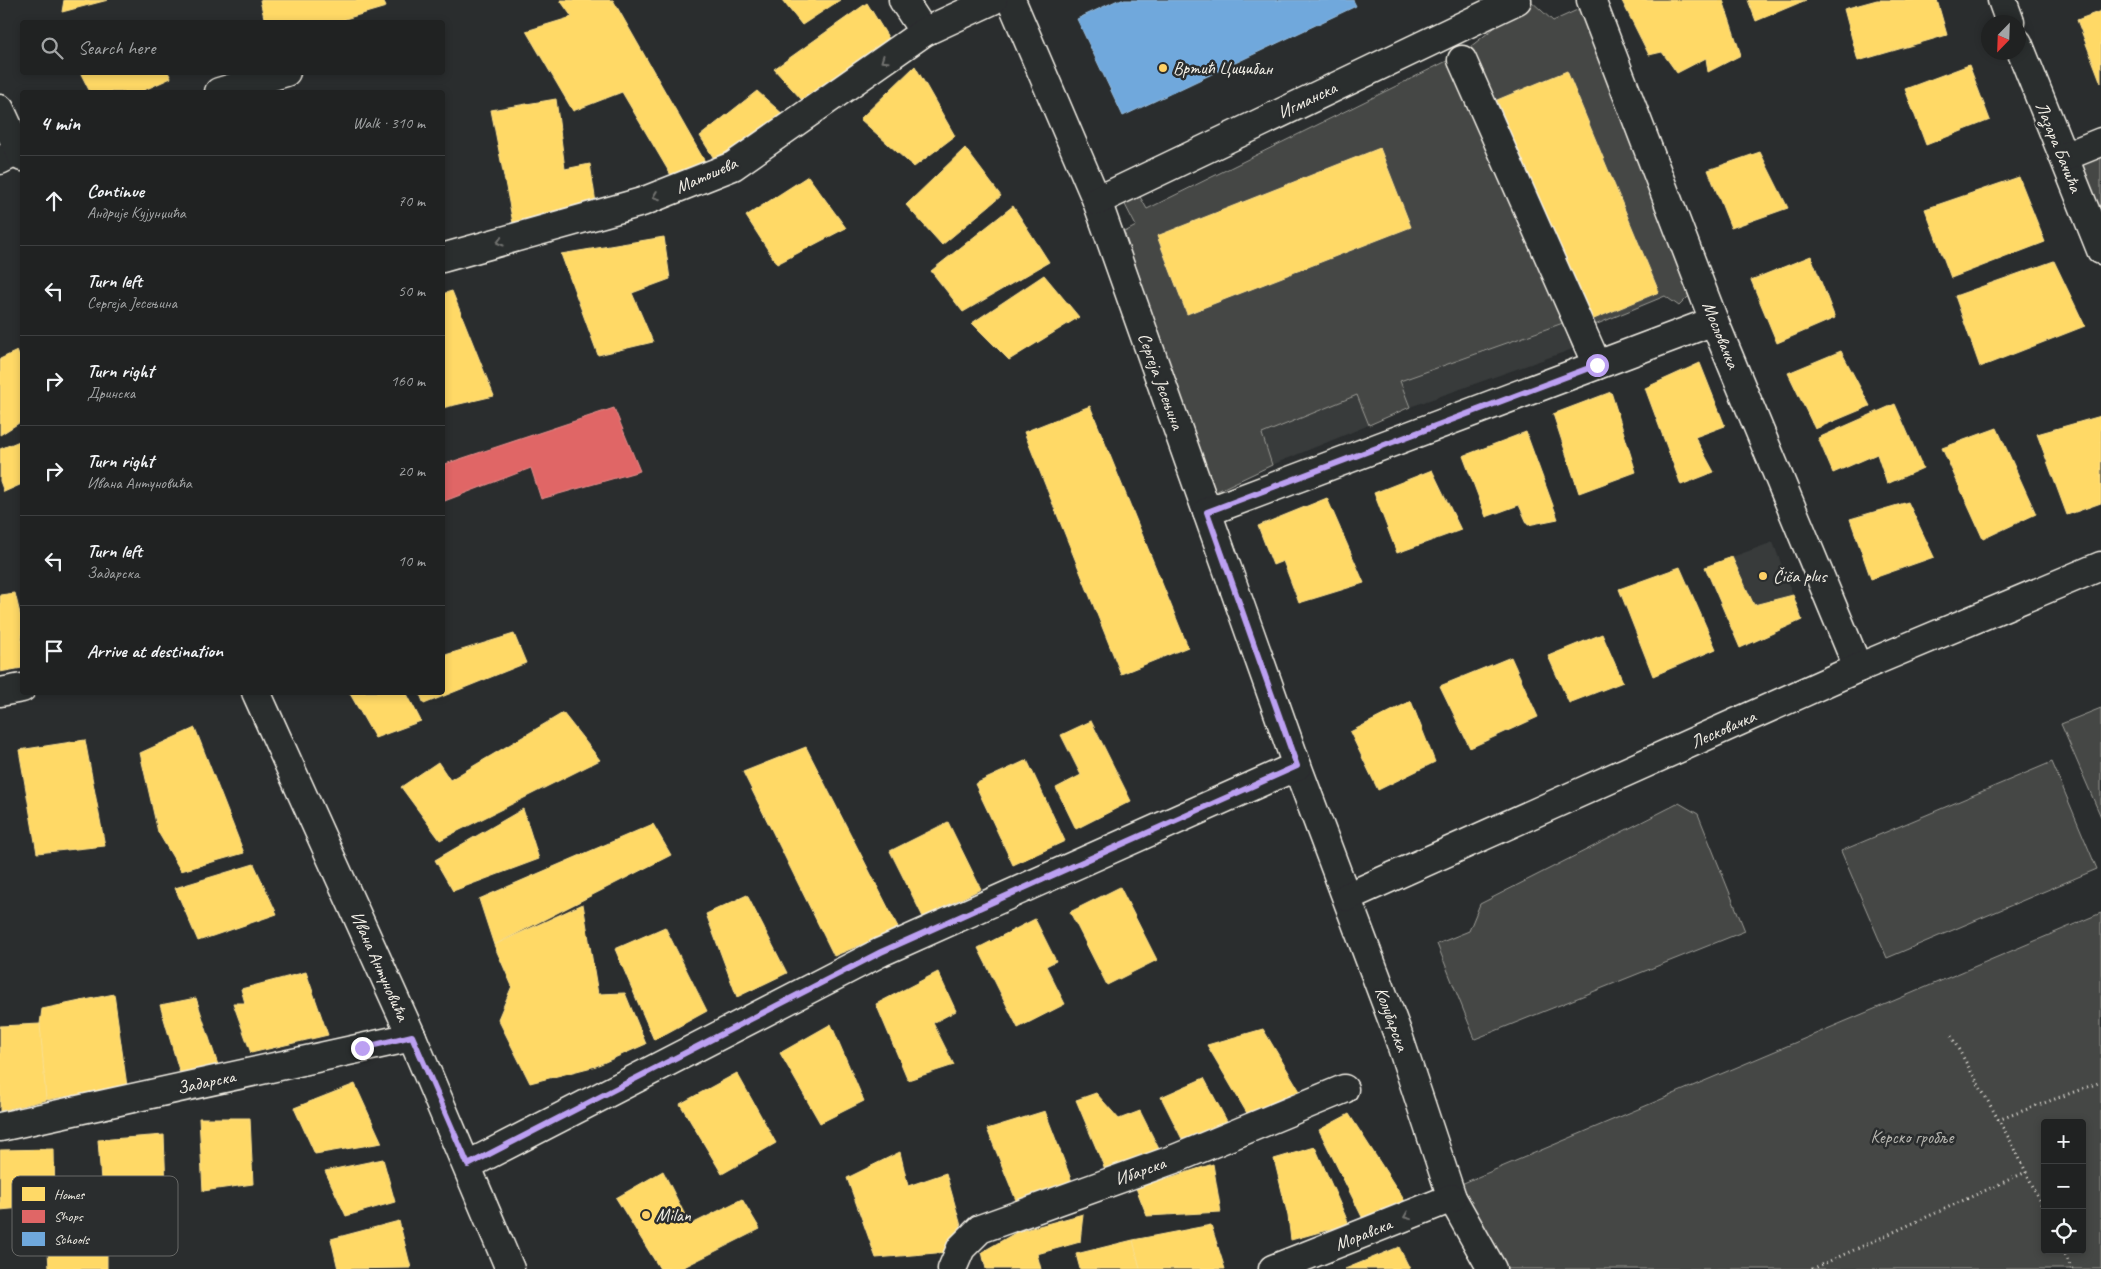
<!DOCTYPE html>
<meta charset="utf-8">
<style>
body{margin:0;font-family:Caveat,sans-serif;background:#2d2f2f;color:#f1f3f6}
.controls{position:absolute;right:15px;bottom:15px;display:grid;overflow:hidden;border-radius:5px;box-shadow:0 2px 8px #0003}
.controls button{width:45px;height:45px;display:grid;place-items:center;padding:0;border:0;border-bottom:1px solid #3d3f40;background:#202222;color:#f1f3f6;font:25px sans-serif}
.compass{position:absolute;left:1981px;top:15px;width:45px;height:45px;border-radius:50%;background:#202222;box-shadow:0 2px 8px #0003;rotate:203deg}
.stop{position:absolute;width:15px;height:15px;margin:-11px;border:4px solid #bca0f2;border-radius:50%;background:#fff}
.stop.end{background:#bca0f2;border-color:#fff;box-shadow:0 1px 5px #0008}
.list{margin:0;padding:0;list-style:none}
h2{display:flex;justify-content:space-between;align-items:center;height:65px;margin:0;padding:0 20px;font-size:21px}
h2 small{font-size:16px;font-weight:400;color:#a2a4a5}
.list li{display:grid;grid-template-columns:32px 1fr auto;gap:15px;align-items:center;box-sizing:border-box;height:90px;padding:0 20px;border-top:1px solid #3d3f40}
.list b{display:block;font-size:19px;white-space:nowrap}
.list p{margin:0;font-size:16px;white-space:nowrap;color:#a2a4a5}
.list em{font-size:16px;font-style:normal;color:#a2a4a5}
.icon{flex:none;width:28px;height:28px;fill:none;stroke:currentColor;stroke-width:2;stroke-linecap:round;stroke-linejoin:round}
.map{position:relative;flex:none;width:2101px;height:1269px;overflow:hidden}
.search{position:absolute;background:#202222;box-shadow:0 2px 8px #0003;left:20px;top:20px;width:425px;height:55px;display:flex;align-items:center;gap:12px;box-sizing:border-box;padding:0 18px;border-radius:5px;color:#a2a4a5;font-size:19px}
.panel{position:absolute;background:#202222;box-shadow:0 2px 8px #0003;left:20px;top:90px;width:425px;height:605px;border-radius:5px}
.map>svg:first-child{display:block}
.built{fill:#373a3a}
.green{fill:#444645;stroke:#9c9c96;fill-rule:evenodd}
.homes{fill:#ffd966;stroke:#fce08d}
.shops{fill:#e06666;stroke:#e6908d}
.schools{fill:#6fa8dc;stroke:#97bee0}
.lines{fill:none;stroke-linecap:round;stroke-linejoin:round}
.pedestrian-casing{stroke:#f4f1e8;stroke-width:31}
.minor-casing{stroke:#f4f1e8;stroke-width:31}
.tertiary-casing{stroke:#f4f1e8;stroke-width:31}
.path{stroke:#f4f1e8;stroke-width:3;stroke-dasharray:1 4;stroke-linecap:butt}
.pedestrian{stroke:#2a2d2e;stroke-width:28}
.minor{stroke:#2a2d2e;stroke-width:28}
.tertiary{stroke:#2a2d2e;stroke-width:28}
.oneway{stroke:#71726f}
.route{stroke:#bca0f2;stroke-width:6}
.poi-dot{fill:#ffd166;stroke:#2a2d2e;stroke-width:2}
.labels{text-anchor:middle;stroke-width:5;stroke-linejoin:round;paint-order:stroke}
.poi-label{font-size:18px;fill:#f4f1e8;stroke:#2a2d2e;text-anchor:start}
.street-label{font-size:18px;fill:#f4f1e8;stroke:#2a2d2e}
.park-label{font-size:18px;fill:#b6b5af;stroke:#2a2d2e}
.key{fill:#2a2d2e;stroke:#676866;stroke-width:1}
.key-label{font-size:14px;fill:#f4f1e8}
</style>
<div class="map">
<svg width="2101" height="1269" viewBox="0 0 2101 1269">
<rect width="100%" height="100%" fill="#2a2d2e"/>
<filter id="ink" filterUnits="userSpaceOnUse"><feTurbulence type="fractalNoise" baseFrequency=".02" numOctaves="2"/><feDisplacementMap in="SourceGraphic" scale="10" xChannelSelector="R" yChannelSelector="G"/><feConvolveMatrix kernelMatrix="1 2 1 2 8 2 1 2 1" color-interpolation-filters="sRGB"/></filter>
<g filter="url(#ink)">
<g class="built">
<polygon points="1564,323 1573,349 1410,407 1400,381"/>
<polygon points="1357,395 1369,425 1272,465 1261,434"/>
<polygon points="1773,542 1793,595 1754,605 1732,557"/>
</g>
<g class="green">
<polygon points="1530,0 1553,21 1586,6 1694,291 1679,306 1665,296 1590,327 1596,340 1573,349 1563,323 1400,381 1410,407 1369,425 1357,395 1262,434 1272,465 1211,494 1117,236 1136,226 1120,195 1135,188 1147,209 1461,54"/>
<polygon points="2101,150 2101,231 2073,161"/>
<polygon points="2101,708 2101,817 2061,724"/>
<polygon points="2052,762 2097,869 1887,958 1841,851"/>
<polygon points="1679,803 1698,814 1745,931 1475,1039 1437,944 1469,931 1480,904"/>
<path d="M2101,913V1269H1484L1440,1193ZM2045,1123H2082V1250H2045Z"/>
</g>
<g class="homes">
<polygon points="64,0 108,0 62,12"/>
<polygon points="260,0 383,0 386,7 345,19 346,22 265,22"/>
<polygon points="560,0 613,0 708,167 675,182 622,92 573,111 526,31 572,17"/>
<polygon points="782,0 840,0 802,25"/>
<polygon points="1624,0 1723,0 1741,55 1708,72 1706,58 1677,73 1662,52 1649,55 1622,1"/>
<polygon points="1748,0 1806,0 1756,21"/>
<polygon points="1877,0 1937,0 1947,35 1858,61 1844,9"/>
<polygon points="867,3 891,42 802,100 774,69"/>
<polygon points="2101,11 2101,83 2077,20"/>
<polygon points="1969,65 1990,120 1926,145 1905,89"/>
<polygon points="915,66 955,136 914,167 860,119"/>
<polygon points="1567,71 1659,292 1589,321 1497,100"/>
<polygon points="80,72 168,72 171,78 140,92 90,92"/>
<polygon points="757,91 786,117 718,165 700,136"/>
<polygon points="556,99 565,169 590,164 596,203 513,223 491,110"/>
<polygon points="965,148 1001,196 942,245 906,205"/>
<polygon points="1380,148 1411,227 1187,314 1157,236"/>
<polygon points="1760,152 1788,208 1731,228 1708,170"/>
<polygon points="808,176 846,228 777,264 746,216"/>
<polygon points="2019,177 2045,242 1951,278 1925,209"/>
<polygon points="1013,206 1049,262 963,312 931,271"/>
<polygon points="664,237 670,279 632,293 653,342 598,355 561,254"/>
<polygon points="1811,256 1835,318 1777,343 1751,280"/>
<polygon points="2054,261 2085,326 1980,367 1955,296"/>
<polygon points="1044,275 1079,317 1009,360 972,323"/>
<polygon points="452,291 494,396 442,408 442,294"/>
<polygon points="17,351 22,361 22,421 0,435 0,359"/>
<polygon points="1841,351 1870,406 1815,429 1788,373"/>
<polygon points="1700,363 1725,426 1695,437 1714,472 1681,485 1645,388"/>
<polygon points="1611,392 1636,472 1579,493 1553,414"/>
<polygon points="1895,404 1923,468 1887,484 1877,454 1833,473 1818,438"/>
<polygon points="1090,406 1188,647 1121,674 1024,432"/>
<polygon points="2101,416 2101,503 2067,515 2037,434"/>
<polygon points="1997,428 2036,514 1983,539 1942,448"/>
<polygon points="1526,432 1558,519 1528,525 1519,505 1486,517 1463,456"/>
<polygon points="22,440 22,484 4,492 0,481 0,449"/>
<polygon points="1432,470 1461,530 1397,553 1374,493"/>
<polygon points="1327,498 1364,583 1299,603 1283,561 1273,565 1258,526"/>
<polygon points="1908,502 1934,557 1871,579 1850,519"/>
<polygon points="1732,557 1754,605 1793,595 1802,620 1740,648 1705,567"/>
<polygon points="1680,567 1716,649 1653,676 1619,589"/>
<polygon points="15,593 22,622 22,668 0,672 0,595"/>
<polygon points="514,634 526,663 424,704 419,692 442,692 442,656"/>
<polygon points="1602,634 1623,682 1569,703 1548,656"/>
<polygon points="1511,657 1538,717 1470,748 1440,686"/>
<polygon points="349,692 406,692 421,721 375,738"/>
<polygon points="1411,701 1435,762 1378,790 1350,732"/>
<polygon points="563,713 600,760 440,840 401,787 438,762 450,780"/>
<polygon points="1091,721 1131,801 1076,829 1056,788 1081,775 1061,735"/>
<polygon points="195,728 244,853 181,871 158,832 140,753"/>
<polygon points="85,740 105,846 37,853 19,750"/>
<polygon points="806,747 899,929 834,956 743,772"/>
<polygon points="1027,760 1065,841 1013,865 975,784"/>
<polygon points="523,809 539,859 453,891 435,860"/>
<polygon points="948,822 981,889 923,917 890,851"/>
<polygon points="653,824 671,855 494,945 479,899"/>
<polygon points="254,864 277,914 198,941 175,888"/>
<polygon points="1120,887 1157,960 1107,985 1070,912"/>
<polygon points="747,895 787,973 737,997 706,914"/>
<polygon points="583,904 598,994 625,993 646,1044 596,1066 530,1083 498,1019 512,986 494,945"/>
<polygon points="1035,919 1056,961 1046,966 1065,1004 1018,1028 978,948"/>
<polygon points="665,927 707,1011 654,1040 615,949"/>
<polygon points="306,972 328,1035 251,1053 233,1003 245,1003 241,989"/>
<polygon points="938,972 956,1011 933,1023 954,1065 908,1080 876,1004"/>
<polygon points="114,994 127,1086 46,1100 40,1024 42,1009"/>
<polygon points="196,998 218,1065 181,1077 160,1005"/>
<polygon points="40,1024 46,1100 0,1111 0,1026"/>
<polygon points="831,1024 864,1101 820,1123 780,1053"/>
<polygon points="1263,1029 1301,1093 1251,1120 1207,1045"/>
<polygon points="737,1073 776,1143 722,1174 680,1104"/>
<polygon points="1204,1078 1229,1125 1184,1143 1161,1097"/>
<polygon points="355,1084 382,1143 315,1154 294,1108"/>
<polygon points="1096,1093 1119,1119 1140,1111 1162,1155 1107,1174 1076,1100"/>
<polygon points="1045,1111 1074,1187 1018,1205 987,1129"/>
<polygon points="1349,1114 1408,1206 1364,1221 1319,1130"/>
<polygon points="199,1118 250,1118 253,1184 203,1191"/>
<polygon points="164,1135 167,1216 104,1221 98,1140"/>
<polygon points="1315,1147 1349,1224 1291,1240 1288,1216 1274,1159"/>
<polygon points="54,1149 55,1205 0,1210 0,1150"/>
<polygon points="900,1152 908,1186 946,1173 963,1233 948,1252 876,1258 847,1178"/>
<polygon points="383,1159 395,1202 346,1216 325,1171"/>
<polygon points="1213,1164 1221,1212 1147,1216 1136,1188"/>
<polygon points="663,1171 690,1225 742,1199 760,1229 680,1269 660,1269 616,1198"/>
<polygon points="1083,1214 1080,1242 1037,1254 1041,1269 986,1269 982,1252 1017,1232"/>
<polygon points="399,1221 411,1268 338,1269 331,1239"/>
<polygon points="1211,1225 1225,1269 1140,1269 1133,1240"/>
<polygon points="1133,1240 1140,1269 1080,1269 1076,1254"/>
<polygon points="1399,1247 1410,1269 1345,1269"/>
<polygon points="48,1251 107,1253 107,1269 49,1269"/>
</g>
<polygon class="shops" points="614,408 640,471 541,499 531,468 442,502 442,465"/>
<polygon class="schools" points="1118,0 1353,0 1356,6 1123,116 1077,19"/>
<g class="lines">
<defs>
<polyline id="pedestrian" points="1462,60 1597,365"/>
<g id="minor">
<polyline points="903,0 924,32"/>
<polyline points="1011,0 1097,201 1297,766 1397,1032 1452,1198 1492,1269"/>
<polyline points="1591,0 1714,321 1858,668"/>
<polyline points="2002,0 2010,22"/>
<polyline points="2018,43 2101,250"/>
<polyline points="219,92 286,72"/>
<polyline points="2064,157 2101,142"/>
<polyline points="0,160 22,149"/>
<polyline points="1097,201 1517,0"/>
<polyline points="442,258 642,202 733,166 924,32 993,0"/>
<polyline points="1207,512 1714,321"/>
<polyline points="0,692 22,688"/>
<polyline points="1347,897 1858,668 2101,566"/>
<polyline points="0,1127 412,1037"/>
<polyline points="468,1165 881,952 1297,766"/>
<polyline points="952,1269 961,1248 980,1229 1177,1158 1344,1089"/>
<polyline points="1273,1269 1452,1198"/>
</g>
<g id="tertiary">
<polyline points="0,109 22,157"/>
<polyline points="256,692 412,1037 510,1269"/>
</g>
</defs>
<use href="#pedestrian" class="pedestrian-casing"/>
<use href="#minor" class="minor-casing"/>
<use href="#tertiary" class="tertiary-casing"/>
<g class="path">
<polyline points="1951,1036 2015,1149 2045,1212"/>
<polyline points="1998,1120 2101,1082"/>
<polyline points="2063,1250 2072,1269"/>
<polyline points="1812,1269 2026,1172"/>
</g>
<use href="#pedestrian" class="pedestrian"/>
<use href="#minor" class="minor"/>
<use href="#tertiary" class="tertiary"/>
</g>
<defs><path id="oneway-chevron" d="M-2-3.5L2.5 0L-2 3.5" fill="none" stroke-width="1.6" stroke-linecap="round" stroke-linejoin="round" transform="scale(1.25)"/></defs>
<g class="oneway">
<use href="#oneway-chevron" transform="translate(884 60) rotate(145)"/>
<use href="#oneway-chevron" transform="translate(656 196) rotate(159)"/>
<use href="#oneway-chevron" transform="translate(500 242) rotate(164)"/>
<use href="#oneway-chevron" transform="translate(1407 1216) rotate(158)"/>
</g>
</g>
<g class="lines" filter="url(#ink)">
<polyline class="route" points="362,1048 412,1036 468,1165 881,952 1297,766 1207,512 1597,365"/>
</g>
<g class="poi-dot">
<circle cx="1163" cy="68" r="5"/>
<circle cx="1763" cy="576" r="5"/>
<circle cx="646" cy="1215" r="5"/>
</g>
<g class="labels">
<g class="poi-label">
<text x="1173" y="74">Вртић Цицибан</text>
<text x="1773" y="582">Čiča plus</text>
<text x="656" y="1221">Milan</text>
</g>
<g class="street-label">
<text transform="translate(1307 100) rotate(-26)" y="6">Игманска</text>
<text transform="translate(2059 147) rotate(68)" y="6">Лазара Бачића</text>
<text transform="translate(706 175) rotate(-24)" y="6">Матошева</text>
<text transform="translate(1721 335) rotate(68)" y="6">Мословачка</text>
<text transform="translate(1161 381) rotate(70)" y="6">Сергеја Јесењина</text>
<text transform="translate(1723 729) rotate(-24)" y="6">Лесковачка</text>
<text transform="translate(380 966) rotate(66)" y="6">Ивана Антуновића</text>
<text transform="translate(1392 1019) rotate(70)" y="6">Колубарска</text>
<text transform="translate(206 1082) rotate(-12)" y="6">Задарска</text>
<text transform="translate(1140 1171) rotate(-20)" y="6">Ибарска</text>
<text transform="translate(1363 1234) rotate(-22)" y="6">Моравска</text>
</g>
<g class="park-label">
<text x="1912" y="1143">Керско гробље</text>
</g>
</g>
<rect x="12" y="1176" width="166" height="80" rx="8" class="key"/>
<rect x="22" y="1187" width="23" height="14" fill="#ffd966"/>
<rect x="22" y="1210" width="23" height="13" fill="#e06666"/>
<rect x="22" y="1232" width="23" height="14" fill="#6fa8dc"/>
<g class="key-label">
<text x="54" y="1199">Homes</text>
<text x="54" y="1221">Shops</text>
<text x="54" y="1244">Schools</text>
</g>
</svg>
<div class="controls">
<button>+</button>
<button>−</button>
<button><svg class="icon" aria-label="locate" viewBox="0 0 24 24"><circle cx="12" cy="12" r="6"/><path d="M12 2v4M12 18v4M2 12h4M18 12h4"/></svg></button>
</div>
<svg class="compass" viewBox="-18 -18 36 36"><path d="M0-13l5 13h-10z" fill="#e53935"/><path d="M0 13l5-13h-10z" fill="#a2a4a5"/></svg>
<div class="stop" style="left:1597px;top:365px"></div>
<div class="stop end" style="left:362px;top:1048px"></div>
<div class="search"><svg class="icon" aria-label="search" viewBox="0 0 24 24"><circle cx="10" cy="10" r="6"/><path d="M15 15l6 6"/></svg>Search here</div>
<section class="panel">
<h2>4 min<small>Walk · 310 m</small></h2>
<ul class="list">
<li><svg class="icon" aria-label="ahead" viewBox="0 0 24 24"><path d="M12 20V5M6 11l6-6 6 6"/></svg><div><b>Continue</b><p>Андрије Кујунџића</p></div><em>70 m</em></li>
<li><svg class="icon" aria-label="left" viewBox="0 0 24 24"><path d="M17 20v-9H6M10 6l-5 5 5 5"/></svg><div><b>Turn left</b><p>Сергеја Јесењина</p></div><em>50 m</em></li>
<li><svg class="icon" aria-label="right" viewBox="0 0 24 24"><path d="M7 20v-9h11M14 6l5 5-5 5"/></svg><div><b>Turn right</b><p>Дринска</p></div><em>160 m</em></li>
<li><svg class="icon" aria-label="right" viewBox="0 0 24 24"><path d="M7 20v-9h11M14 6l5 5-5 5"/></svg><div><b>Turn right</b><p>Ивана Антуновића</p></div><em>20 m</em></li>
<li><svg class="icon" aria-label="left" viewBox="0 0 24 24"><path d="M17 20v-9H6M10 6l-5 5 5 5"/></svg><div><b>Turn left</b><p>Задарска</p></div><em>10 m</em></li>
<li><svg class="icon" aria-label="arrive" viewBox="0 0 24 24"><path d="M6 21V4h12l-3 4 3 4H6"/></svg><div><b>Arrive at destination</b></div></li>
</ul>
</section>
</div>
